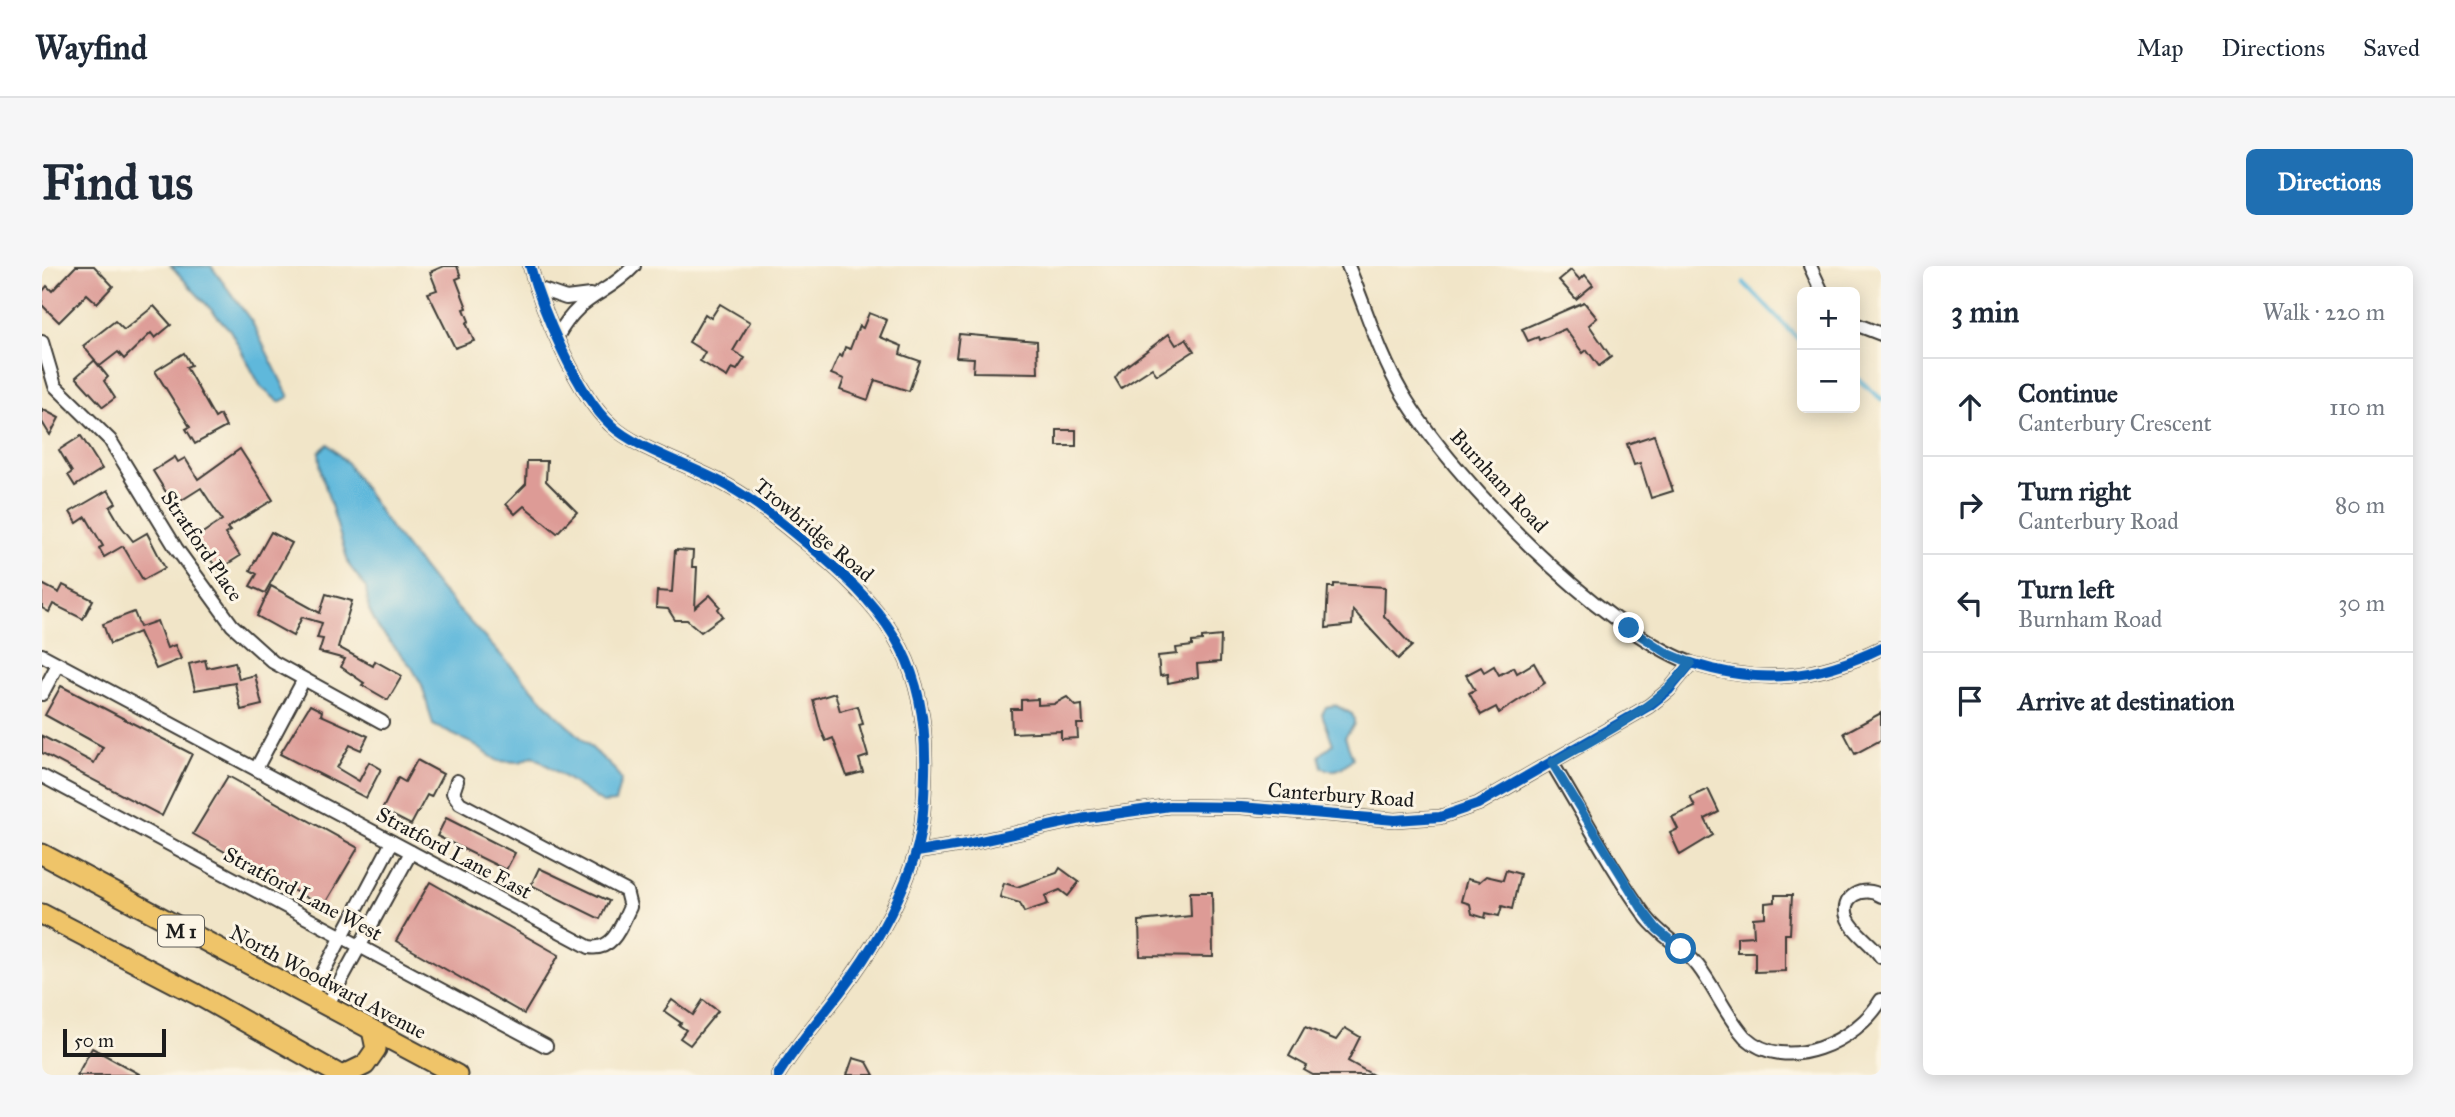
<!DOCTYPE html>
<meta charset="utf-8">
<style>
body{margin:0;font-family:"IM FELL Great Primer",serif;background:#f6f6f7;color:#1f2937}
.controls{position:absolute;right:21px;top:21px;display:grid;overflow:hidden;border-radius:10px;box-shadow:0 4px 18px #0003}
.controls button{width:63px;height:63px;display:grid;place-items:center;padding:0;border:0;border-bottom:2px solid #e0e1e3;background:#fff;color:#1f2937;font:35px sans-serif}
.scale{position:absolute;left:21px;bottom:18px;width:103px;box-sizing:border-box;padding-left:7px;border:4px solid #1c1c1c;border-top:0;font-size:19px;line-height:24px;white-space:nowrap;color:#1c1c1c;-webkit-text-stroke:5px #fcf5e5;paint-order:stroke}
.stop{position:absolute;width:21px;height:21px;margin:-16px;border:5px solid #1f6fb2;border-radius:50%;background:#fff}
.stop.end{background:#1f6fb2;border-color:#fff;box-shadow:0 2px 7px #0008}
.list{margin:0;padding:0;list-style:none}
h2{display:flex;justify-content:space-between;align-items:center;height:91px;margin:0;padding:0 28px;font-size:30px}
h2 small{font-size:23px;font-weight:400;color:#747a83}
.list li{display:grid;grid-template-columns:46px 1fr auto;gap:21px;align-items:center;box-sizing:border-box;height:98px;padding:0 28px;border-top:2px solid #e0e1e3}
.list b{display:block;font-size:26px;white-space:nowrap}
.list p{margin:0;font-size:23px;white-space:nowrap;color:#747a83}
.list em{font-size:23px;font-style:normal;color:#747a83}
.icon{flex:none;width:38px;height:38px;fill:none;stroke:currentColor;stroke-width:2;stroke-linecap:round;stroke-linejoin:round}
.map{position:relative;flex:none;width:1839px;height:809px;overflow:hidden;border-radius:10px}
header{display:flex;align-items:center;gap:42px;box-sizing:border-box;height:98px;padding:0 35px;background:#fff;border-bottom:2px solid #e0e1e3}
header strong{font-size:33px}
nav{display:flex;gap:38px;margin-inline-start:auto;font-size:24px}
.intro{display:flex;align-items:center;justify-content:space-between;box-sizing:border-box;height:168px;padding:0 42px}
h1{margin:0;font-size:49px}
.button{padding:18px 32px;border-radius:10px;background:#1f6fb2;color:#fff;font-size:24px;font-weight:700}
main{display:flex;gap:42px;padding:0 42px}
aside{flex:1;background:#fff;border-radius:10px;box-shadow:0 4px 18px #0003}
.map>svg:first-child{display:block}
.water{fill:#5eb8db;stroke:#3d6a7c;stroke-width:2}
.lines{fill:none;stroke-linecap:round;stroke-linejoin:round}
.stream{stroke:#5eb8db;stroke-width:4.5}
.building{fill:#dd9b96}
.street-casing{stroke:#3c3a36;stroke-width:16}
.primary-casing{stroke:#3c3a36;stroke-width:23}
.street{stroke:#fff;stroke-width:12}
.primary{stroke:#efc469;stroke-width:19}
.cycleway-casing{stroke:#fcf5e5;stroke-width:15}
.cycleway{stroke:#0057b8;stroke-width:10}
.route{stroke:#1f6fb2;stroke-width:9}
.labels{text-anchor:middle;stroke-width:6;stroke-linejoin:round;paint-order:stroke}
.shield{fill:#fcf5e5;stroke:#5f5d58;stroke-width:2}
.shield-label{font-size:19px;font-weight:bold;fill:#1c1c1c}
.street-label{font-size:21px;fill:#1c1c1c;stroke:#fcf5e5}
</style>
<header>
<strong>Wayfind</strong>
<nav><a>Map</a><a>Directions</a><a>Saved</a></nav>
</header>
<div class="intro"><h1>Find us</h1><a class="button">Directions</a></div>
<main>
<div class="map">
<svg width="1839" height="809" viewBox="0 0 1839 809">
<rect width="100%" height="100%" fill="#fcf5e5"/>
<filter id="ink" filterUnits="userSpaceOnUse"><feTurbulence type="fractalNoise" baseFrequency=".0143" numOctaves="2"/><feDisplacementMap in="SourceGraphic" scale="14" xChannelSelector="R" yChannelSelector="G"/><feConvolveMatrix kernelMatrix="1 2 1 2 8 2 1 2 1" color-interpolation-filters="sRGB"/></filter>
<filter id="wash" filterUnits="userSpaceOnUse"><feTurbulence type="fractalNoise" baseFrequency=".00686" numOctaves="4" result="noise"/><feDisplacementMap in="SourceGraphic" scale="28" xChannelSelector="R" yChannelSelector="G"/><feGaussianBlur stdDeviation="1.57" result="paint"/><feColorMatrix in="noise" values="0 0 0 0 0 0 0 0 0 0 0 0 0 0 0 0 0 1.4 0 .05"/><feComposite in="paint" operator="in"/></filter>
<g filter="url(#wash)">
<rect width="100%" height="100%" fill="#f1e5c8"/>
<g class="water">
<polygon points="129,0 169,0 210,56 247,131 237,136 219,121 188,64"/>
<polygon points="286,178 305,197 350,264 399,325 514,448 573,504 579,514 573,536 561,537 491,490 478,496 456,495 429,477 391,459 380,419 369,400 336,362 327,344 324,322 307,299 279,206 277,186"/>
<path d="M1293,439L1310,448C1316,459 1308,463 1303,471L1311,492C1301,501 1294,509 1280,501L1277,490L1291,478L1280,448L1284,441Z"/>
</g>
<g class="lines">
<g class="stream">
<polyline points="1702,17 1760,77"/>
<polyline points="1813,110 1839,133"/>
</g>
</g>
<g id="blocks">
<g class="building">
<polygon points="34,0 52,0 71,20 55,37 45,28 17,56 0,39 0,26 5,20 10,25"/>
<polygon points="402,0 415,0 419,11 414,13 425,42 422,43 427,55 424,57 432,75 413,82 386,27 395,24 388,6"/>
<polygon points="1529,4 1538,14 1543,9 1551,19 1534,33 1517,14"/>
<polygon points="1542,36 1555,52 1547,59 1569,91 1557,100 1545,84 1541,87 1523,63 1497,74 1496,71 1486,75 1480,63"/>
<polygon points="678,38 708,56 691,85 703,92 695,104 690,102 685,111 658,95 663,86 647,76 663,48 669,52"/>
<polygon points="112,40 129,59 113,72 109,67 82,93 76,86 58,100 53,95 66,111 62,115 73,132 61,141 34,111 53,94 41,80 73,55 82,64"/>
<polygon points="827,47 845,54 838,71 860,80 858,88 878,95 867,125 833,114 826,134 798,124 802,113 789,108 797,89 800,91 803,81 808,83 817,60 821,62"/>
<polygon points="917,68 995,75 996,107 931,106 932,92 914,91"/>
<polygon points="1127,68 1134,79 1144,73 1152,85 1115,109 1110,102 1079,122 1073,112 1079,104"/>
<polygon points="142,87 149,99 144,101 173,152 178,149 184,161 153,178 144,163 148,161 113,105"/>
<polygon points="0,143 17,152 8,169 0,156"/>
<rect x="1015" y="164" width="19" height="16"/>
<polygon points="1612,169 1631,225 1609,232 1598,197 1592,199 1585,178"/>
<polygon points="39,170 60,203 33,220 26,209 30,206 17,184"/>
<polygon points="198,183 231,234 185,262 188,265 183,268 198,290 176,304 153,272 180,254 159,222 132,239 111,205 133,191 136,196 143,192 156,213"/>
<polygon points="485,195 505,195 504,215 535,246 515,267 482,240 473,248 464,238 484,218"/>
<polygon points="66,224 74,237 68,241 79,260 91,275 105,267 123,302 101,314 81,280 62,291 57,282 61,280 44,251 35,257 28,246"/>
<polygon points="229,266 250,277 223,327 208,320 215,308 208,304"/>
<polygon points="633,284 651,285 650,301 655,301 653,342 668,329 678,340 676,343 681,350 659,366 645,354 633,354 626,343 614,342 615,325 630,326"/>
<polygon points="0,318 17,327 21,319 51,334 41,353 11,338 7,346 0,342"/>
<polygon points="1292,318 1343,321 1342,350 1370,380 1356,393 1311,344 1310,359 1284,362 1286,321 1292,321"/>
<polygon points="229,320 278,347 284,328 310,335 296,381 331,400 333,395 360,410 346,434 320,419 322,417 299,401 303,393 277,386 281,373 275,372 280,357 260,351 251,370 215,350"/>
<polygon points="92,346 98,361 115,355 125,382 133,379 139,393 114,403 97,366 68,378 61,358"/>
<polygon points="1179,370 1178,396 1155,398 1156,411 1126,417 1125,409 1118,410 1116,390 1135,388 1134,382 1150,380 1150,376 1160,375 1160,372"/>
<polygon points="163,394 165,402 193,396 197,413 213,409 220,439 199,444 193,417 153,424 147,398"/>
<polygon points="1492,397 1503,417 1457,447 1454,441 1439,449 1427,427 1433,424 1424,409 1439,401 1442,406 1452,400 1457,409 1472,401 1475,407"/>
<polygon points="19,420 150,488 120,550 0,487 0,470 52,497 61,481 3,449"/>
<polygon points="793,427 798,445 816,440 821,458 817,459 826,490 817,493 821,506 805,510 791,472 784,475 779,464 771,434"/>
<polygon points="1025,431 1034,440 1040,439 1041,458 1035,458 1036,472 1019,473 1019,465 970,467 969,443 979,443 979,434 996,433 996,439 1012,438"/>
<polygon points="268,439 280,445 279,449 326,470 319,484 308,479 295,502 317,515 327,496 339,503 324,532 238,488"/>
<polygon points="1839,447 1839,474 1813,488 1802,467"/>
<polygon points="375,494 401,508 389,531 385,529 369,559 340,544 356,512 363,516"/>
<polygon points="186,510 316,582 281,641 151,568"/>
<polygon points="1666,523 1677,546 1663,553 1671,569 1638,589 1628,567 1636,563 1630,551 1653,541 1648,531"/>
<polygon points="404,552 473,587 464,604 395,570"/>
<polygon points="497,602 567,635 558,653 489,619"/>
<polygon points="1018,602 1037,616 1026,630 1018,624 1003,630 1006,638 982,646 978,637 958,631 962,617 975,621 1015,607"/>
<polygon points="1464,604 1478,608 1470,643 1460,640 1457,650 1444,647 1443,652 1430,648 1428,638 1419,635 1425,613 1437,616 1444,610 1461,614"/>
<polygon points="388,616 517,689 482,748 354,675"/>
<polygon points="1148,626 1170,626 1171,691 1098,690 1097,655 1149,650"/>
<polygon points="1733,629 1750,629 1748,668 1743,668 1743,705 1713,706 1713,686 1695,686 1695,671 1712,670 1711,652 1723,651 1723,637 1733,636"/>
<polygon points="630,734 651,749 661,734 676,745 648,779 638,772 644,764 637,759 639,757 622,745"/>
<polygon points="1263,761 1294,774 1303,762 1318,771 1306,795 1331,809 1271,809 1262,804 1265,800 1247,790"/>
<polygon points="50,782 99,809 35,809"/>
<polygon points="811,792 825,796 832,809 805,809"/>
</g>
</g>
</g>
<g filter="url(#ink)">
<use href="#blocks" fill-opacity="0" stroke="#3c3a36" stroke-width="2"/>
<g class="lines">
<defs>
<g id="street">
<path d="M488,0C500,44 535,128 569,159C594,183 652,200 686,220C718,238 746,262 775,286C852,351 886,404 883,507C882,538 881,571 869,601C853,645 828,687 799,725C778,753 754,779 736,809"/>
<path d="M1306,0C1324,42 1337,88 1360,127C1411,213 1556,361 1649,397"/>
<polyline points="1768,0 1780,26"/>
<polyline points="495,22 524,32 548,29"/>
<polyline points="1813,58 1839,68"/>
<path d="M515,71C540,26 562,32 592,0"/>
<polyline points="0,76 13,120 68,174 134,282 190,359 231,396 340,456"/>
<path d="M0,389L547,681C572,685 579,659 588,641L584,625L418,537L411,527L415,515"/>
<polyline points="0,428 16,398"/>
<path d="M1510,497C1541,548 1570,604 1605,652C1620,671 1641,681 1656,700C1673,722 1684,750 1703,771C1744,809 1815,775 1839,734"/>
<polyline points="214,503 261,415"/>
<polyline points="0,510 504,780"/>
<path d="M875,586L925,578L1044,552L1128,540L1199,541L1353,554L1398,551L1436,538L1607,440L1627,424L1649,397C1718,419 1774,414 1839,382"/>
<path d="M1839,630C1822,618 1796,631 1806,653C1812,667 1830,677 1839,691"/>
<polyline points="268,731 350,576"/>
<polyline points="285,740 369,586"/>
</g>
<g id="primary">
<polyline points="0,588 415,809"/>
<polyline points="0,648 154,728 298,809"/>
<polyline points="302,809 323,799 334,783 330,764"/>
</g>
</defs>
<use href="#street" class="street-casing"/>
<use href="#primary" class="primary-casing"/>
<use href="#street" class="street"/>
<use href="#primary" class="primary"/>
<defs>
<g id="cycleway">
<path d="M488,0C500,44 535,128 569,159C594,183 652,200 686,220C718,238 746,262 775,286C852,351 886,404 883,507C882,538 881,571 869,601C853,645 828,687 799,725C778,753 754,779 736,809"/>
<path d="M875,586L925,578L1044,552L1128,540L1199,541L1353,554L1398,551L1436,538L1607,440L1627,424L1649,397C1718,419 1774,414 1839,382"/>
</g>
</defs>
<use href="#cycleway" class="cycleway-casing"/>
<use href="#cycleway" class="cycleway"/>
</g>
</g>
<g class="lines" filter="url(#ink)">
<path class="route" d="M1587,362L1625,387L1649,397C1614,444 1560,468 1510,497L1600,643L1615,663L1639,683"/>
</g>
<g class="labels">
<rect class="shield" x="116" y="649.5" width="46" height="31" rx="5"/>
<g class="shield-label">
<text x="139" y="672">M 1</text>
</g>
<g class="street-label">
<text transform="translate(1457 215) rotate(47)" y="7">Burnham Road</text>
<text transform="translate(772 264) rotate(40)" y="7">Trowbridge Road</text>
<text transform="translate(160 280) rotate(56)" y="7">Stratford Place</text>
<text transform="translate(1299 529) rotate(4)" y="7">Canterbury Road</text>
<text transform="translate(412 587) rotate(28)" y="7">Stratford Lane East</text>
<text transform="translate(261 628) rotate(28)" y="7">Stratford Lane West</text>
<text transform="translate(286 716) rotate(28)" y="7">North Woodward Avenue</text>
</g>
</g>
</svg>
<div class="controls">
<button>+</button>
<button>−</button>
</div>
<div class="scale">50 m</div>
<div class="stop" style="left:1639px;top:683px"></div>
<div class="stop end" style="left:1587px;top:362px"></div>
</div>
<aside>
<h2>3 min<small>Walk · 220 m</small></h2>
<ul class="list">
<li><svg class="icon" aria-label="ahead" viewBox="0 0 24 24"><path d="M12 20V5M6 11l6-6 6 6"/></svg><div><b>Continue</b><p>Canterbury Crescent</p></div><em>110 m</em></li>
<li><svg class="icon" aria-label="right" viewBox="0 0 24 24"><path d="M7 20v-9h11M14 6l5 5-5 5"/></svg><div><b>Turn right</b><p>Canterbury Road</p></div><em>80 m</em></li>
<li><svg class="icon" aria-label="left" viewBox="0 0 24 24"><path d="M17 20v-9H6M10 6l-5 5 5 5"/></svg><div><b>Turn left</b><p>Burnham Road</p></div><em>30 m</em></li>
<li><svg class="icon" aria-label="arrive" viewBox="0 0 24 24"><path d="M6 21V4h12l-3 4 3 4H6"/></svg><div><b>Arrive at destination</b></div></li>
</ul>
</aside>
</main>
